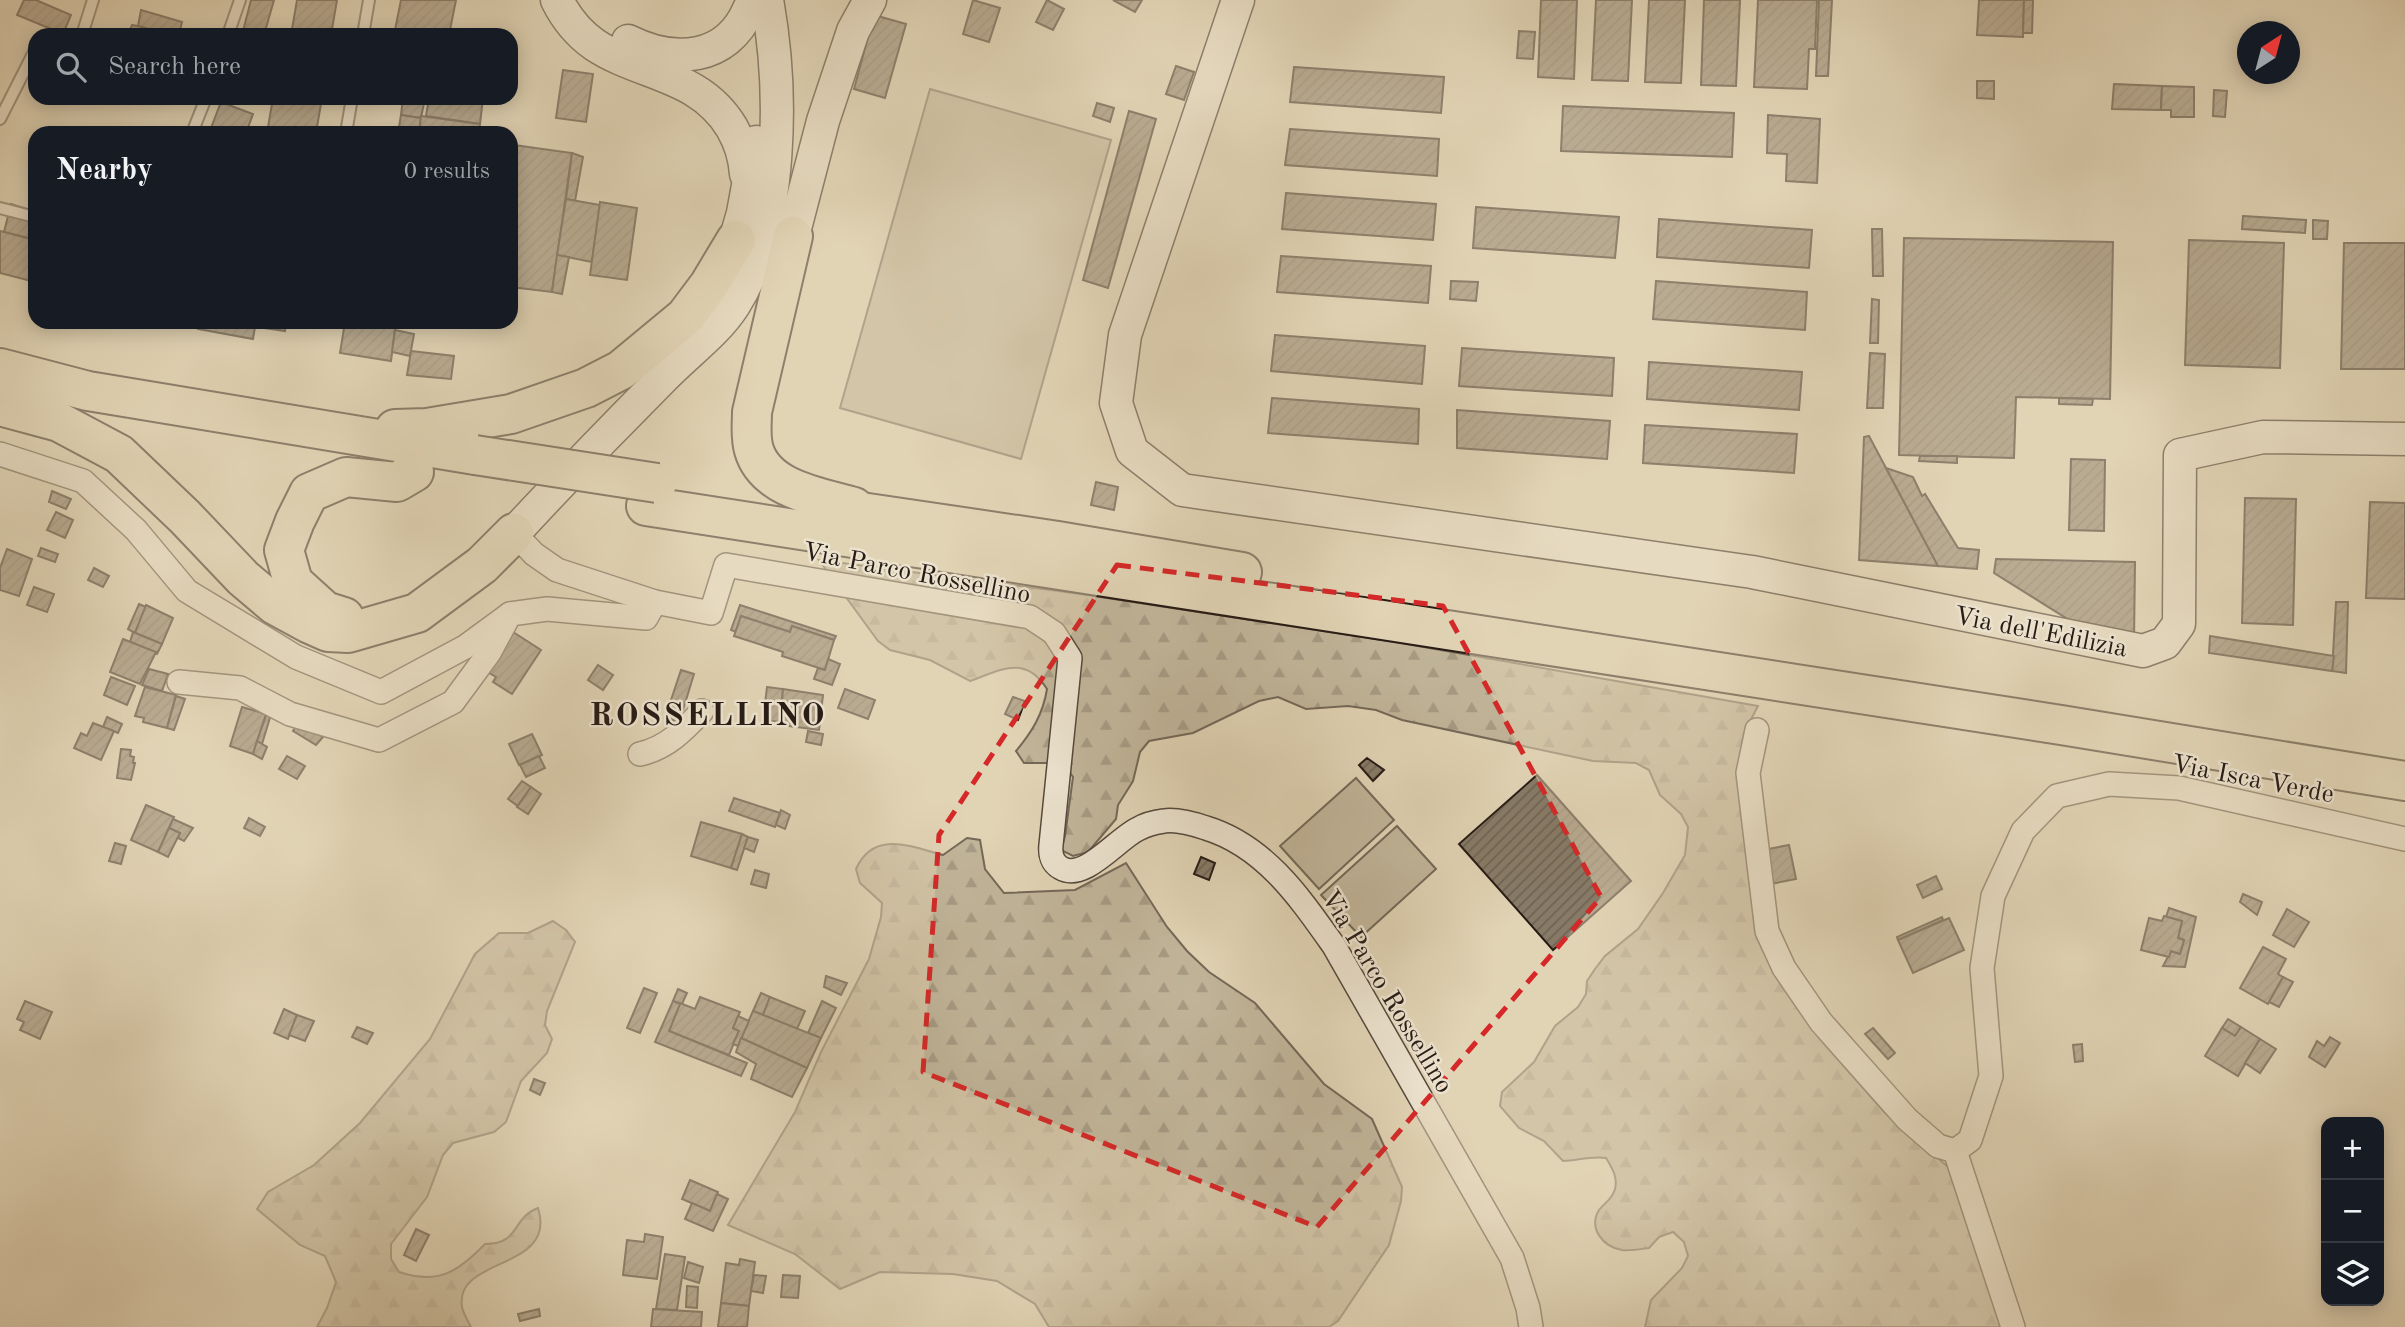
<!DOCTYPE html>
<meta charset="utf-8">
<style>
body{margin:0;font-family:"Old Standard TT",serif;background:#20242c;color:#f1f3f6}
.controls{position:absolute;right:21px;bottom:21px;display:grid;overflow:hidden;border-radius:14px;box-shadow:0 4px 18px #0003}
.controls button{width:63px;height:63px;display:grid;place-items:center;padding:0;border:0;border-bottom:2px solid #363941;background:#171b24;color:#f1f3f6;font:35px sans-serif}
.compass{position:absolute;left:2237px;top:21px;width:63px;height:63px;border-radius:50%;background:#171b24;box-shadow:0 4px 18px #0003;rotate:36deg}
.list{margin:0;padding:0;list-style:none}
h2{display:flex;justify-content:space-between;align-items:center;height:91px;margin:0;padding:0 28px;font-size:30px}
h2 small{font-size:23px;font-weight:400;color:#9ea1a6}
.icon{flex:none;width:38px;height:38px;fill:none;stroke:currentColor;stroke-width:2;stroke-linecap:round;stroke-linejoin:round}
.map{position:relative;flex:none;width:2405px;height:1327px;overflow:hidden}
.search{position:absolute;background:#171b24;box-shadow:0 4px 18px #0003;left:28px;top:28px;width:490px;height:77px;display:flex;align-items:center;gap:18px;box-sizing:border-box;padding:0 24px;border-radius:21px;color:#9ea1a6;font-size:26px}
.panel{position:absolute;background:#171b24;box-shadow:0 4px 18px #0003;left:28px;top:126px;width:490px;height:203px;border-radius:21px}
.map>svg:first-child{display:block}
.forest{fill:url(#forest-firs);stroke:#746858;stroke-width:2}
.pitch{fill:#c1b59a;stroke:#746858;stroke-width:2}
.building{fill:url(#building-hatch);stroke:#261b15;stroke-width:2}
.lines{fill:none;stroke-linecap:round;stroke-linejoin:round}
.lane-casing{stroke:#55493d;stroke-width:14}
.street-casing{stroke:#55493d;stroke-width:26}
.secondary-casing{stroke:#261b15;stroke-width:35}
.highway-casing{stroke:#261b15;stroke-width:42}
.lane{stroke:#ece3cf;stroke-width:10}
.street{stroke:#ece3cf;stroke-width:23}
.secondary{stroke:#ece3cf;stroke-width:32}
.highway{stroke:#e1d4b5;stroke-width:38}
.highway-bridge-casing{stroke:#261b15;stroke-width:42;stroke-linecap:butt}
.highway-bridge{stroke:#e1d4b5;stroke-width:38}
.marked{fill:none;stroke:#d62828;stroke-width:5;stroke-dasharray:14 9;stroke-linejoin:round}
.labels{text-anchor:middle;stroke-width:5;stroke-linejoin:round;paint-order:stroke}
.street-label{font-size:26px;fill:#261b15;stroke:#ece3cf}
.district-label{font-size:33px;font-weight:bold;letter-spacing:2px;fill:#261b15;stroke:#ece3cf}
</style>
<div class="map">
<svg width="2405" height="1327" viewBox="0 0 2405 1327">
<defs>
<pattern id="forest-firs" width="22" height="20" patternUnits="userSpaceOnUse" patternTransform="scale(1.75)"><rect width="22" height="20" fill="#c1b59a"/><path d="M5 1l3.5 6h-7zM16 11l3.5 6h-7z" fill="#a69b84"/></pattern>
<pattern id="building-hatch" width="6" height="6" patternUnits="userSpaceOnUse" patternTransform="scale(1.75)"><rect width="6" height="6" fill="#877b68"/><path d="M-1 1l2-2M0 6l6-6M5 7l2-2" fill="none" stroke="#6e6454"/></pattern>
</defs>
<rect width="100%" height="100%" fill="#e1d4b5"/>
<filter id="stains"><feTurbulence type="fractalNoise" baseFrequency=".00286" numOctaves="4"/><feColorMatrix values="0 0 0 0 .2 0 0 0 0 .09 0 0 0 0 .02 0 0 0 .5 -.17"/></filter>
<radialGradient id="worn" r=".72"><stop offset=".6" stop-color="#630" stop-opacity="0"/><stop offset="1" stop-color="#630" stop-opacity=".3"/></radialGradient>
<g class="forest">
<path d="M819,560L1081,594L1395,642L1758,706L1744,733L1738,776L1777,978L1819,1038L1885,1113L1948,1167L2002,1327H1645L1651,1300L1682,1268L1688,1256L1684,1242L1673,1232L1659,1237L1649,1248C1641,1249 1630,1251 1622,1250C1603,1247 1588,1228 1599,1210C1605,1202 1612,1200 1615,1189C1618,1177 1612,1168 1606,1158C1591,1156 1579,1160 1563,1161L1544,1141L1519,1128L1500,1106L1502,1092L1534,1062L1555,1026L1578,1007L1586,994L1587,981L1595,969L1605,956L1638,929L1663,893L1685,855L1688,827L1681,814L1660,795L1649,770L1636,763L1593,761L1402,720L1376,710L1348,706L1306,709L1278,697L1259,701L1193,733L1149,741L1140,752L1133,781L1118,805L1116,819L1088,852L1073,856L1061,850L1065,836L1073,777L1065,766L1052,763H1024L1016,751C1032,732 1043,714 1047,689C1025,654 1001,670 970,681L930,660L890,650L878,641Z"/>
<path d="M967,838L980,840L985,869L1004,893L1075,890L1126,863L1167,927L1187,951L1209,972L1255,1003L1324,1084L1372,1119L1402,1187L1401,1201L1389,1245L1338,1321L1329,1327H1049L1035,1304L997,1281L953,1274L880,1272L840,1289L795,1254L728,1225L795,1112L821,1052L869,959L881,917L882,903L860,883L856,869C873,830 910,846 943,855Z"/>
<path d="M553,921L566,930L575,942L547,1011L545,1025L552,1039L547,1053L521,1081L506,1122L494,1132L453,1143L443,1155L427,1197L391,1244V1259L399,1272C438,1285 458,1272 485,1244C521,1244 511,1218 538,1208C558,1271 454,1256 462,1307C463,1313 468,1321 471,1327H317L327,1308L336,1282L325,1256L300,1245L257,1209L268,1192L314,1165L360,1123L430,1039L475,954L499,933H528Z"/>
</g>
<g class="pitch">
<polygon points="930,89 1111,140 1021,459 840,408"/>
<polygon points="1356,778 1394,820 1319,889 1280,846"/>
<polygon points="1397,826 1436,869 1361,937 1321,895"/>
</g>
<g class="building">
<polygon points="24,0 36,0 71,15 63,34 17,15"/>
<polygon points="251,0 274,0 264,35 242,35"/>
<polygon points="297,0 337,0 331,35 291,35"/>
<polygon points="401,0 456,0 449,35 394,35"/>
<polygon points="973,0 1000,8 989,42 963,34"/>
<polygon points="1047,0 1064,9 1053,30 1036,22"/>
<polygon points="1113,0 1142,0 1135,12"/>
<polygon points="1541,0 1577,0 1574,79 1538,77"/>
<polygon points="1596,0 1632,0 1628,81 1592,80"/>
<polygon points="1649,0 1685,0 1681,83 1645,82"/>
<polygon points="1704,0 1740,0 1736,86 1701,85"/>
<polygon points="1758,0 1817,0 1815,49 1809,49 1807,89 1754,87"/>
<polygon points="1819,0 1832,0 1828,76 1816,76"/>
<polygon points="1979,0 2024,0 2023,37 1977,35"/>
<polygon points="2024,0 2033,0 2032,33 2023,33"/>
<polygon points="141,10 182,22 179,35 169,35 138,26"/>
<polygon points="874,15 906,24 885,98 854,89"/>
<polygon points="132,25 138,26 169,35 128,35"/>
<polygon points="1519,31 1535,32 1533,59 1517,58"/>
<polygon points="1176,66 1194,72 1184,100 1166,94"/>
<polygon points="1294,67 1444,77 1441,113 1290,102"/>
<polygon points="563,70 593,74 586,122 556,118"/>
<polygon points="1977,81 1994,81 1994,99 1977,98"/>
<polygon points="2114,84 2162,86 2161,110 2112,109"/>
<polygon points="2162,86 2194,87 2194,117 2171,117 2171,110 2161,110"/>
<polygon points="2214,90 2227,91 2225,117 2213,116"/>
<polygon points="273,98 322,98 316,133 267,133"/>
<polygon points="403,98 425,98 421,118 401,115"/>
<polygon points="429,98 483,98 480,124 426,116"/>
<polygon points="221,102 253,114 246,133 209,133"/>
<polygon points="1097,103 1114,108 1110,122 1093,116"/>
<polygon points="1563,106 1734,113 1732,157 1561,151"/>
<polygon points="1129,111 1156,119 1108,288 1083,280"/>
<polygon points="401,115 421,118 419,133 398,133"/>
<polygon points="1768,115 1820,119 1817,183 1786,181 1787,154 1767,153"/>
<polygon points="421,116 480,124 478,133 419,133"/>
<polygon points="1290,129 1439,139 1437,176 1285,165"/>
<polygon points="514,145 572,153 552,292 511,287 511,168"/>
<polygon points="572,153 583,157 575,201 566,199"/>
<polygon points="1286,193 1436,204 1433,240 1282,229"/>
<polygon points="566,199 600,205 592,262 557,255"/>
<polygon points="600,202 637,208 627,280 590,275"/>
<polygon points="11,204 35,212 35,240 4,232"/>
<polygon points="1476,207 1619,217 1615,258 1473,248"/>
<polygon points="2243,216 2306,220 2305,233 2242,229"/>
<polygon points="1659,219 1812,230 1809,268 1657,257"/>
<polygon points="2313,220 2328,221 2327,239 2313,239"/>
<polygon points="1872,229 1882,229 1883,276 1873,276"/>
<polygon points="0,231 35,240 35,282 0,273"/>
<polygon points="1904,238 2113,242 2110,399 2016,397 2014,458 1899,455"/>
<polygon points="2189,240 2284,243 2280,368 2185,365"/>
<polygon points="2344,243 2405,243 2405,369 2341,369"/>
<polygon points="557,255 569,257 562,294 552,292"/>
<polygon points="1281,256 1431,266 1428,303 1277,292"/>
<polygon points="1451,281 1478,282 1476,301 1450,299"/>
<polygon points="1656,281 1807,292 1805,330 1653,319"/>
<polygon points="1872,299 1879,300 1878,343 1870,343"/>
<polygon points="200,322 230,322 255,327 253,339 198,329"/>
<polygon points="239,322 286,322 285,331 238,324"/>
<polygon points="345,322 396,322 391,361 340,353"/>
<polygon points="395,330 414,334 410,356 392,352"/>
<polygon points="1275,335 1425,346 1422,384 1271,371"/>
<polygon points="1462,348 1614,358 1612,396 1459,386"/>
<polygon points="411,351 454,356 451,379 407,375"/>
<polygon points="1870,353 1885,354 1883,408 1867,408"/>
<polygon points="1649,362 1802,372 1799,410 1647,399"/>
<polygon points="1272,398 1419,409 1418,444 1268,433"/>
<polygon points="2059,398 2093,399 2092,405 2059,404"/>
<polygon points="1457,410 1610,421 1607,459 1457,448"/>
<polygon points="1645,425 1797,434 1794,473 1643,463"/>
<polygon points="1869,436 1886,468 1938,566 1859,560 1864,437"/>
<polygon points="1920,456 1957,456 1957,463 1919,461"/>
<polygon points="2071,459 2105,460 2104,531 2069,530"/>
<polygon points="1886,468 1913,477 1922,496 1925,494 1958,548 1979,550 1977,569 1938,566"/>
<polygon points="1096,482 1118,487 1114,510 1091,505"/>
<polygon points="52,491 71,499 66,509 49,502"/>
<polygon points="2245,498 2296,499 2293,625 2242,623"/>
<polygon points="2370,502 2405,503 2405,599 2366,598"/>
<polygon points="56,512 73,520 65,538 47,530"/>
<polygon points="41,548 58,554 55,562 38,556"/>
<polygon points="7,549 32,559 19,596 0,590 0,568"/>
<polygon points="1996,559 2135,562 2134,641 2093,635 1994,573"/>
<polygon points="94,568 109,576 103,587 88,580"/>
<polygon points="34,587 54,594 47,612 27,605"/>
<polygon points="2336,602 2348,602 2346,673 2332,671"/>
<polygon points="139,604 146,607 135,633 128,629"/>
<polygon points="146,605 173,618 162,644 135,633"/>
<polygon points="740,605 836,636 834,640 792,626 790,632 741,616 736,632 731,630"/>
<polygon points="741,616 790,632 792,626 834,640 825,670 782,656 783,652 734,636"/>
<polygon points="510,630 541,650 512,694 493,682 496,677 484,670"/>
<polygon points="133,632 162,644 157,654 130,642"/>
<polygon points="2210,636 2334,656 2332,671 2209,653"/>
<polygon points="123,639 156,652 140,684 110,672"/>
<polygon points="828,659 840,664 832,685 814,679 818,668 825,670"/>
<polygon points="598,665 613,675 603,690 588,680"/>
<polygon points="149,669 168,674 162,691 142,685"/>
<polygon points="681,670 694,674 683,710 680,710 676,721 665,718"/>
<polygon points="111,677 135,686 127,705 104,695"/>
<polygon points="145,687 176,695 167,728 143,722 144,718 135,716"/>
<polygon points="767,687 783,689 780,722 763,720"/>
<polygon points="783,689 823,695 819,730 780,725"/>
<polygon points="845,689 875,700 868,719 838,708"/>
<polygon points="176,696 185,699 174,730 167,728"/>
<polygon points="1013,697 1025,701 1018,720 1005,714"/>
<polygon points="242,707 266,714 253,754 230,746"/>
<polygon points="268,710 272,711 262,744 257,741"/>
<polygon points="107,717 122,724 118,733 103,727"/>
<polygon points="93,723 114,731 101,760 74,748 81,733 87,736"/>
<polygon points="298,723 323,737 316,745 293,731"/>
<polygon points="808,731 823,734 821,745 806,742"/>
<polygon points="532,734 542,755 519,765 509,744"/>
<polygon points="257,741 267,747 262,759 253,754"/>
<polygon points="121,749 131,750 130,756 134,757 133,763 135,763 131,780 117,778"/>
<polygon points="287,756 305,766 297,779 279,769"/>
<polygon points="539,756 545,768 526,777 520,765"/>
<polygon points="1367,758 1384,770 1373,781 1359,765"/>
<polygon points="1537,775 1631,881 1553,950 1459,844"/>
<polygon points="522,781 531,787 518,806 508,799"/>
<polygon points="531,787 541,794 528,814 517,807"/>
<polygon points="734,798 780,813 775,827 729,811"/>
<polygon points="146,805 174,817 158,852 131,840"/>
<polygon points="781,810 790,815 785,829 776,825"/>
<polygon points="249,818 265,827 260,836 244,828"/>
<polygon points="173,819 193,828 184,841 178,838 180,833 169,828"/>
<polygon points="701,822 742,834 731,868 691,856"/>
<polygon points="169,828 180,833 168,857 158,852"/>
<polygon points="742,834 748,837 737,870 731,868"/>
<polygon points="748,837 758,840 754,852 744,848"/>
<polygon points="115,843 126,846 121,864 109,861"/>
<polygon points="1789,845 1796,879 1771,884 1763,850"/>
<polygon points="1201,857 1215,863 1209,880 1194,874"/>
<polygon points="755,870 769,874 766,888 751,884"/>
<polygon points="1936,876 1942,889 1923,898 1917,885"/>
<polygon points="2243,894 2262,902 2257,915 2240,902"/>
<polygon points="2169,908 2196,917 2185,967 2163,966 2171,951 2180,954 2184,940 2178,938 2182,921 2166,917"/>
<polygon points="2287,909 2309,922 2294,947 2273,935"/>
<polygon points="2164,916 2182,921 2178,938 2184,940 2180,954 2171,951 2169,957 2141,950 2149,918 2162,921"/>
<polygon points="1942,917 1943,920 1898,940 1897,937"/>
<polygon points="1949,918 1964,950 1913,973 1898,940"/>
<polygon points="2263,947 2286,959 2278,974 2283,977 2268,1004 2240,988"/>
<polygon points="826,976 847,983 841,995 824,987"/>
<polygon points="2283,977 2293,982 2279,1007 2269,1002"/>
<polygon points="644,988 657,993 640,1033 627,1028"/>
<polygon points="678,989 687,993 682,1004 673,1001"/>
<polygon points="761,993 770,997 763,1015 753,1011"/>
<polygon points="700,997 740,1012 733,1028 739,1031 729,1055 669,1031 680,1003 695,1009"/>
<polygon points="770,997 805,1011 797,1029 763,1015"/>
<polygon points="25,1001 52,1012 40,1039 20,1030 24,1022 17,1019"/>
<polygon points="673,1001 680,1004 669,1031 747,1063 741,1076 655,1042"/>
<polygon points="822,1001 836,1008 821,1038 808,1033"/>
<polygon points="284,1009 297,1015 288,1039 274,1033"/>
<polygon points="753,1011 821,1038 807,1068 741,1038"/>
<polygon points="297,1015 314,1021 305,1041 289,1035"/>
<polygon points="738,1016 749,1021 738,1046 733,1044 739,1031 733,1028"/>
<polygon points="2228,1019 2241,1027 2235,1036 2222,1028"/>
<polygon points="357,1027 373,1033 367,1044 352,1037"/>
<polygon points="2241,1027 2260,1039 2238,1076 2205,1056 2222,1028 2235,1036"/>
<polygon points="1873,1028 1895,1053 1888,1059 1865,1034"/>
<polygon points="2330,1037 2340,1043 2325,1067 2309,1057 2317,1041 2324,1046"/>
<polygon points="741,1038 807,1068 792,1097 751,1079 756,1064 736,1052"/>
<polygon points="2260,1039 2276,1049 2260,1073 2245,1063"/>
<polygon points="2082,1044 2083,1061 2075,1062 2073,1045"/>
<polygon points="534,1079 545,1083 540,1095 530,1090"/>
<polygon points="690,1180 718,1192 710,1211 682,1199"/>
<polygon points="717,1194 728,1199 713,1231 685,1219 692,1203 710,1211"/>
<polygon points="416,1229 429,1235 416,1261 404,1255"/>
<polygon points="645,1234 663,1237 657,1279 623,1275 627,1240 644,1242"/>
<polygon points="665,1254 685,1257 677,1310 656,1309"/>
<polygon points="740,1259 755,1262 749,1306 721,1303 726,1263 739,1265"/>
<polygon points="688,1262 703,1267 699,1283 684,1278"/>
<polygon points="754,1275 766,1276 763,1293 751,1291"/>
<polygon points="783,1275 800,1276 798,1298 781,1297"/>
<polygon points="687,1286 698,1287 697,1308 686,1307"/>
<polygon points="721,1303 749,1306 747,1327 718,1327"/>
<polygon points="539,1309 540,1316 520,1321 518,1314"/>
<polygon points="653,1309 702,1312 701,1327 651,1327"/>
</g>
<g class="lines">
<defs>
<g id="lane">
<polyline points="82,35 93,0"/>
<polyline points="228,35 240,0"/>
<polyline points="363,35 369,0"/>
<polyline points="0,119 35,50"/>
<polyline points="192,133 206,98"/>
<polyline points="346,133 352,98"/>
<polyline points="0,208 35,217"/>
</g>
<g id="street">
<polyline points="0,454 83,481 136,530 187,591 296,657 381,692 465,647 510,614"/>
<path d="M514,533L534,554L557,570L655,602L711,613L726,565L1030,617L1054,633L1070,658L1051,845C1050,854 1052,863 1061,868C1084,882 1118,838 1138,829C1145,825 1156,822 1164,821C1177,819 1194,824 1206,828C1265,846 1300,898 1334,946L1512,1258L1528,1308L1531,1327"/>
<polyline points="179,682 240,688 290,714 379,740 453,702 489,653 510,614 547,609 646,618 655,602"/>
<polyline points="1757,730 1748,773 1767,931 1784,968 1821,1022 1907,1119 1938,1146 1955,1151 1970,1140 1991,1076 1982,968 1993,896 2023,831 2057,796 2109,784 2179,788 2405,839"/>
<path d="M640,754C667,748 684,730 702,711"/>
<polyline points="1955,1151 2013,1327"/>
</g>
<g id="secondary">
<path d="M557,0C566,18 579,34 595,45C642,76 700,74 732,128C740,142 745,158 746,174"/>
<polyline points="1238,0 1125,335 1116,403 1132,451 1182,490 1752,572 2143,651 2165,643 2179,624 2180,455 2263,437 2405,439"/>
<path d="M628,41C674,64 727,61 749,9"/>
<polyline points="769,233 793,236 823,121 853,31 870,0"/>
<polyline points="729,262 743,213 756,142"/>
<path d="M514,533C563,480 613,428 664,377C687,353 716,333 734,305C784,227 783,88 767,0"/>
</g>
<g id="highway">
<path d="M793,236L752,412C752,424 750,437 754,450C766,490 820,497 854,507"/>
<polyline points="0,368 88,391 475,455"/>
<polyline points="0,406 59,422 119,454 185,517 243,578 275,605 310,624 328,632 348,633 417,613 482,565 514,533"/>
<polyline points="395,429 427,428 511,414 586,388 621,370 685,317 709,285 736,240"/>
<polyline points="646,506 2061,725 2405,781"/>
<polyline points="827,507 1058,541 1242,572"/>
<polyline points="344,617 325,611 293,582 284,550 295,521 309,493 346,477 397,482 414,472"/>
</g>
</defs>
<use href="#lane" class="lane-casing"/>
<use href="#street" class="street-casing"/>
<use href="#secondary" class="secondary-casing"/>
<use href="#highway" class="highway-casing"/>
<use href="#lane" class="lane"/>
<use href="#street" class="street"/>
<use href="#secondary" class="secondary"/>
<use href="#highway" class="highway"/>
<defs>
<polyline id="highway-bridge" points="475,455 657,483"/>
</defs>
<use href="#highway-bridge" class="highway-bridge-casing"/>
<use href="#highway-bridge" class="highway-bridge"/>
</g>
<path d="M0 0H2405V1327H0ZM1117,565L1443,606L1601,897L1317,1227L923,1072L939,835Z" fill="#e1d4b5" fill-opacity=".55" fill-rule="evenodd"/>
<path class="marked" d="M1117,565L1443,606L1601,897L1317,1227L923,1072L939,835Z"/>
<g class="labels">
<g class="street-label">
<text transform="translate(917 572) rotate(11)" y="9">Via Parco Rossellino</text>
<text transform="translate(2041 631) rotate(11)" y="9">Via dell'Edilizia</text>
<text transform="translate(2253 778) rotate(11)" y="9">Via Isca Verde</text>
<text transform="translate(1388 991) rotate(59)" y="9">Via Parco Rossellino</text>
</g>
<g class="district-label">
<text x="708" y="725">ROSSELLINO</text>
</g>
</g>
<rect width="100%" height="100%" filter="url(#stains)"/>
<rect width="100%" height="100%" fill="url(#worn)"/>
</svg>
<div class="controls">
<button>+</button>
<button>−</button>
<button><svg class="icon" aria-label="layers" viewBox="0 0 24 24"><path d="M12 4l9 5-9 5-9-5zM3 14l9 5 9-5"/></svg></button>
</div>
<svg class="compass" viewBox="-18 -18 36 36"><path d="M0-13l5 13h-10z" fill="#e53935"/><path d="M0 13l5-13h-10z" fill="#9ea1a6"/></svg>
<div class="search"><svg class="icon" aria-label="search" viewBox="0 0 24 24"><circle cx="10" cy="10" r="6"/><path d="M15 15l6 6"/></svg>Search here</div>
<section class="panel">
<h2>Nearby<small>0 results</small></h2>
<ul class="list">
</ul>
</section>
</div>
